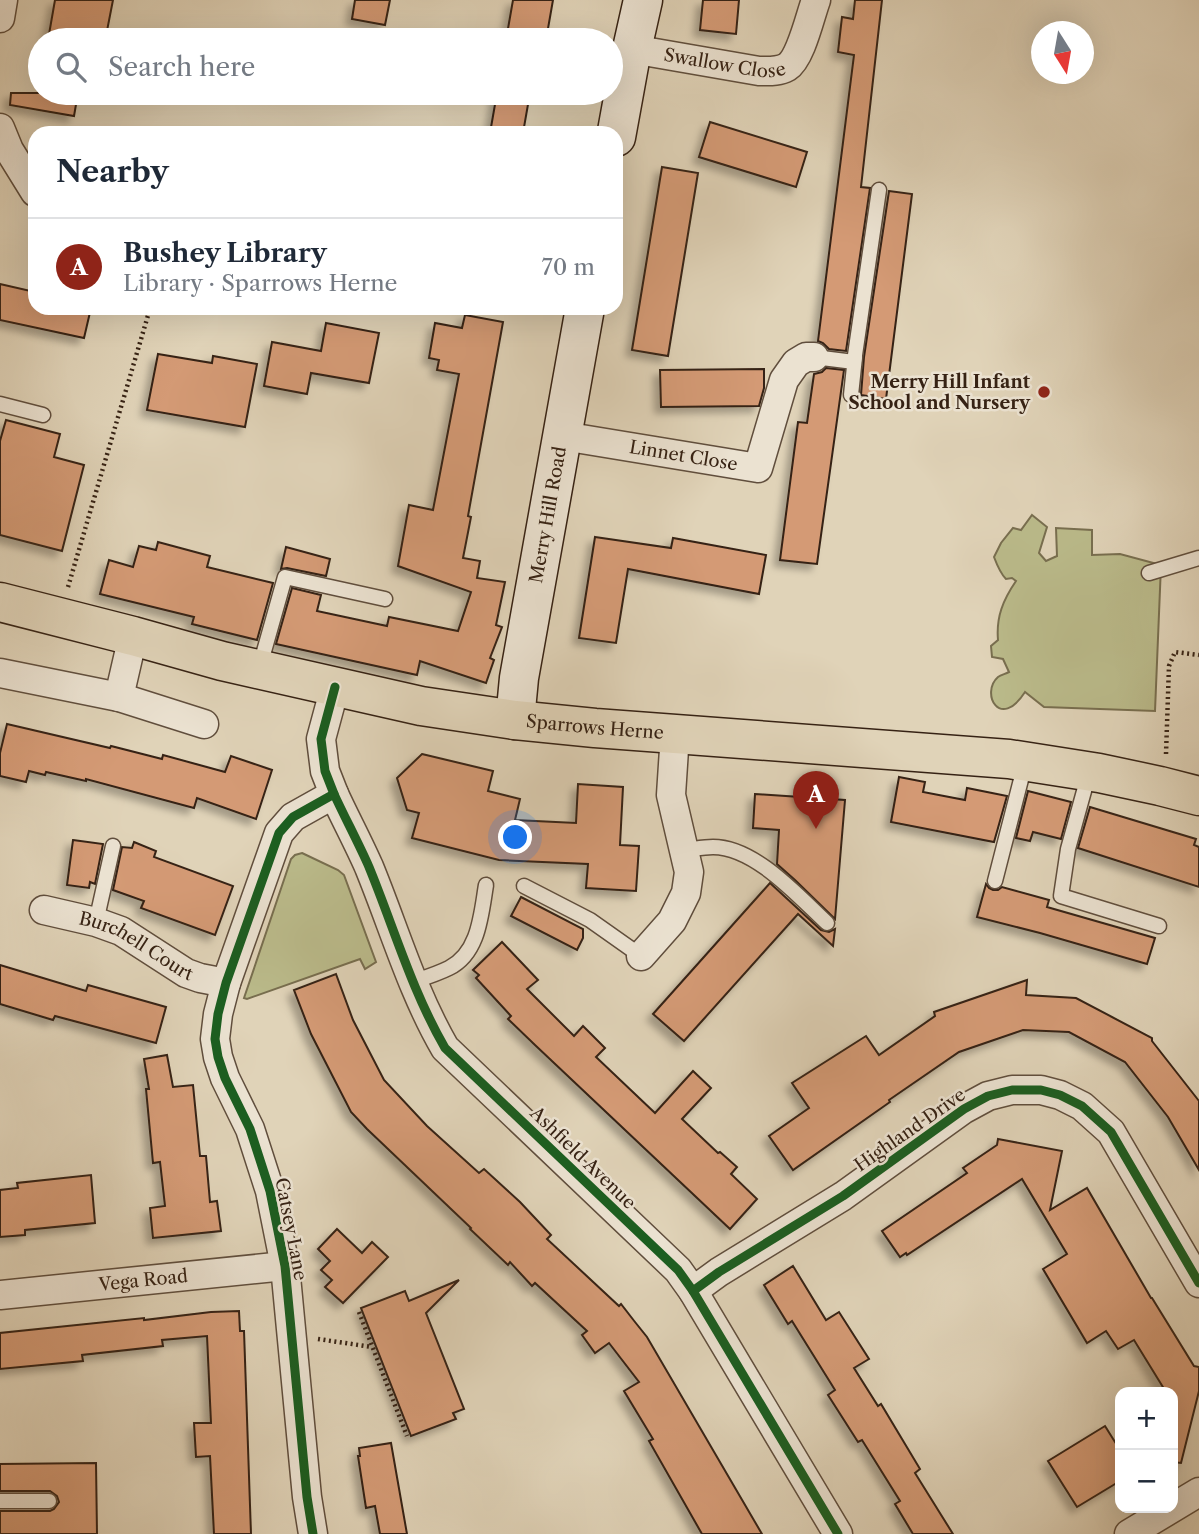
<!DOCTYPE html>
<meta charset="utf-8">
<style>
body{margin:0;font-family:"Libre Caslon Text",serif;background:#f2f2f3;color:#1f2937}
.controls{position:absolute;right:21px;bottom:21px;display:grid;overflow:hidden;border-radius:14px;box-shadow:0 7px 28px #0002}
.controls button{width:63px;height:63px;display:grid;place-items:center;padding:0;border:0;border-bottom:2px solid #e0e1e3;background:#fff;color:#1f2937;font:35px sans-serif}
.compass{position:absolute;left:1031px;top:21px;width:63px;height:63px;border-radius:50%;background:#fff;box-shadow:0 7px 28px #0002;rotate:169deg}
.you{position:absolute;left:516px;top:838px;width:24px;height:24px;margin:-18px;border:5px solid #fff;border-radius:50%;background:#1a73e8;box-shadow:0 0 0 10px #1a73e833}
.badge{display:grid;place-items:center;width:46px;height:46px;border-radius:50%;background:#8f2418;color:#fff;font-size:23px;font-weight:700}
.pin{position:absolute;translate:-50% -58px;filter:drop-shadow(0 2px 4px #0008)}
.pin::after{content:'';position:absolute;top:37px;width:24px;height:21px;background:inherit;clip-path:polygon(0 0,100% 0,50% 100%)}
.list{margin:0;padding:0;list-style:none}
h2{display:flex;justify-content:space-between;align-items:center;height:91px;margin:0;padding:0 28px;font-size:30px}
h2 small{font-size:23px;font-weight:400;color:#747a83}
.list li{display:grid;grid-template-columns:46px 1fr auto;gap:21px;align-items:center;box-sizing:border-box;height:98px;padding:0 28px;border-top:2px solid #e0e1e3}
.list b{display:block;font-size:26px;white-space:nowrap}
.list p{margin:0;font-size:23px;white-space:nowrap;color:#747a83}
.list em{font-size:23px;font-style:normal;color:#747a83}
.icon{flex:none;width:38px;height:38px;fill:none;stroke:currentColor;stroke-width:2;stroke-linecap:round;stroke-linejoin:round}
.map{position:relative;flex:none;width:1199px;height:1534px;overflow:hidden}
.search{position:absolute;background:#fff;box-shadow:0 7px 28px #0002;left:28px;top:28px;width:595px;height:77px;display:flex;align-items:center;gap:18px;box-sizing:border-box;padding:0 24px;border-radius:38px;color:#747a83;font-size:26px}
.panel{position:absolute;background:#fff;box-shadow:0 7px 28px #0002;left:28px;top:126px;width:595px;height:189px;border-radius:21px}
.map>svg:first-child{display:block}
.green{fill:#baba8a;stroke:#786e4f;stroke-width:2}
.building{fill:#d49a74;stroke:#362214;stroke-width:2;filter:url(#shadow)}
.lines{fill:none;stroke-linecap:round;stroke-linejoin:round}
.lane-casing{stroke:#604e3d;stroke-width:17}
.street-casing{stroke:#604e3d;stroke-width:31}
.secondary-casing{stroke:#362214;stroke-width:41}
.primary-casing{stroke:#362214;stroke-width:41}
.path{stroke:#362214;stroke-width:4.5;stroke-dasharray:2 3.5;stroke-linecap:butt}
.lane{stroke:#ebe2d1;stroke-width:14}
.street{stroke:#ebe2d1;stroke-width:28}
.secondary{stroke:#ebe2d1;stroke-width:38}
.primary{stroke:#e0d3b8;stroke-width:38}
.cycleway-casing{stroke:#ebe2d1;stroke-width:13}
.cycleway{stroke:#1b5e20;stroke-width:9}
.poi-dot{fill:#8f2418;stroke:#ebe2d1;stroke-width:2.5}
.labels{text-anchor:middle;stroke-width:5;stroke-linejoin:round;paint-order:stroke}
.street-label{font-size:18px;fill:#362214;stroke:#ebe2d1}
.poi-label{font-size:18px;font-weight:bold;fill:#362214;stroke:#ebe2d1;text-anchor:end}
</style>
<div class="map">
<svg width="1199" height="1534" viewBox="0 0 1199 1534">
<defs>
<filter id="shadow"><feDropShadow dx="-6" dy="6" stdDeviation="3.5" flood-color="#0004"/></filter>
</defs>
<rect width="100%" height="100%" fill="#e0d3b8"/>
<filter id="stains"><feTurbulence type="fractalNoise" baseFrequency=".00286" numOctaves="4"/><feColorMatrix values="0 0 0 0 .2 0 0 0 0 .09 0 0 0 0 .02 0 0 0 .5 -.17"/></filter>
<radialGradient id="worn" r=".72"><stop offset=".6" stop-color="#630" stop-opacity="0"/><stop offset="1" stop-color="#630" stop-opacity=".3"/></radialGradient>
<g class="green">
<path d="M1032,515L1047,527L1039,553L1046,561L1057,556L1056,528L1092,530V555L1120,554L1161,565L1155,711L1044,707L1025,692C1000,731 980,693 998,677C1001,675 1005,674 1009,672L1003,659L992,657L991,646L998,640C996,617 1003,600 1016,581L1012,578L1006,579C1000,573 997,565 994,557L1001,543L1013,528L1021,530Z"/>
<polygon points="302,853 338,870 344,875 376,962 365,969 360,959 247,999 244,998 291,859 295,855"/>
</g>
<g class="building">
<polygon points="55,0 113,0 106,36 96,35 95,40 48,40"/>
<polygon points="355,0 390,0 385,25 352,19"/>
<polygon points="513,0 553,0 546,40 506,40"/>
<polygon points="703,0 739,0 736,34 700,30"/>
<polygon points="855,0 882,0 861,187 870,188 846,351 829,349 823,343 818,341 854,55 838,52 842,17 853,19"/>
<polygon points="11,93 78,93 74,116 10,105"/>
<polygon points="497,93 530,93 523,133 490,133"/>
<polygon points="710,122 807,152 796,187 699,157"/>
<polygon points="662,167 698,173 668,356 632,350"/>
<polygon points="889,191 912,194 886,399 861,395 864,357"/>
<polygon points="0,284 35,292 35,308 91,308 84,338 0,320"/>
<polygon points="465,315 503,322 468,516 471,517 463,558 480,561 477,578 505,582 496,625 502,627 490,658 494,660 486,683 420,661 417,675 276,644 292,588 321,595 317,611 387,626 389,617 458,631 471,592 398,566 409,505 433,510 459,374 437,370 439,360 429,358 435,323 462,328"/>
<polygon points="326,323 379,333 369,383 311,373 307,394 264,386 272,342 321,351"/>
<polygon points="158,354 212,363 213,356 257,364 245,427 147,410"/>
<polygon points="826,368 844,370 817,564 780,560 798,422 807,423 814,374 822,372"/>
<polygon points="764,369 764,388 759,406 661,407 660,370"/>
<polygon points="6,420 60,434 54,457 84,465 62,551 0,535 0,441"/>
<polygon points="595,537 671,548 673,538 766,555 759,594 628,569 616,643 579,638"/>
<polygon points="158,542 210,556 207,567 273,583 257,640 192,624 194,617 100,594 109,560 133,567 139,546 156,550"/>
<polygon points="286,547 330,559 326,576 287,568 281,569"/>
<polygon points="7,724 110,748 111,746 162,759 163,755 225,772 231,756 272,770 256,819 197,798 194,808 86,779 86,781 46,772 45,775 29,771 26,782 0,776 0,753"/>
<polygon points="422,754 493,771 488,791 520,799 515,820 576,823 578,784 623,787 620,845 639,846 636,891 586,888 588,864 499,860 412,838 419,813 407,810 397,778"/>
<polygon points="899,777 925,782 923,792 965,800 967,788 1007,796 994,842 891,822"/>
<polygon points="1028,791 1071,802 1061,839 1033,832 1030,841 1016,838"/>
<polygon points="755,794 845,800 835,919 795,880 777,864 779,830 753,828"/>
<polygon points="1090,807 1196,839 1194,845 1199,847 1199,887 1078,848"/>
<polygon points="73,840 103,844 95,884 90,882 89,888 67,885"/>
<polygon points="134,842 156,851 154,857 233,886 215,935 141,908 144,901 113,890 122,847 132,848"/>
<polygon points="770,883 821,930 829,932 835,929 833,946 798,914 684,1041 653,1014"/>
<polygon points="986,884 989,888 993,890 998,890 1002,887 1049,900 1047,907 1155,938 1147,964 1040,933 977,917"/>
<polygon points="521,897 583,929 583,938 577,950 511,916"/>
<polygon points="502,942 538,980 527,989 574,1036 583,1026 605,1048 596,1057 655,1113 693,1071 711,1088 682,1119 718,1153 720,1152 737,1167 731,1174 757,1199 730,1229 535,1045 508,1019 511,1016 476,978 479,975 473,970"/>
<polygon points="0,965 86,991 88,985 166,1007 156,1043 55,1016 53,1020 0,1004"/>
<polygon points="336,974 353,1020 384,1080 427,1126 479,1173 484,1169 520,1202 551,1235 547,1239 619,1306 621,1304 635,1322 647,1337 762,1534 702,1534 649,1441 653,1439 624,1391 639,1382 609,1343 595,1353 582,1335 587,1331 535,1283 532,1286 510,1262 508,1265 470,1229 471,1228 367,1129 351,1112 311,1034 294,990"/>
<polygon points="1027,980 1026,995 1076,998 1152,1038 1152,1041 1199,1101 1199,1170 1168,1117 1125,1062 1069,1032 1023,1030 959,1052 889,1100 890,1102 793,1170 769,1136 809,1108 792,1083 866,1036 879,1055 935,1016 934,1012"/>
<polygon points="167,1055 173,1087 193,1085 200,1156 206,1156 210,1202 217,1201 221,1231 153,1238 150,1208 165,1206 160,1162 153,1163 146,1089 149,1089 144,1059"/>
<polygon points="998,1139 1062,1151 1050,1210 1087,1188 1151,1298 1152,1298 1194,1366 1199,1367 1199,1391 1181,1463 1173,1462 1173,1392 1166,1392 1134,1340 1118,1349 1106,1331 1087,1343 1043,1269 1067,1254 1022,1179 907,1255 906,1253 900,1257 882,1231 967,1173 963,1168 997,1145"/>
<polygon points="91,1175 95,1223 25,1230 25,1235 0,1237 0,1190 18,1188 17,1183"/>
<polygon points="337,1229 362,1253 372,1242 388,1257 343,1303 325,1287 332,1280 321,1270 330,1261 318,1249"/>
<polygon points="793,1266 826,1320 839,1312 869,1359 854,1368 878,1406 881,1404 920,1469 915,1473 953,1534 913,1534 895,1504 900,1501 862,1440 858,1442 828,1395 835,1390 792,1321 788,1324 764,1285"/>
<polygon points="459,1280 426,1313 464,1409 453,1413 456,1419 411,1436 361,1308 405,1291 409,1301"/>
<polygon points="239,1311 240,1331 244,1331 251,1534 214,1534 210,1456 196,1457 194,1423 211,1423 207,1336 162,1340 163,1346 82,1355 83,1361 0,1369 0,1333 144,1318 144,1320 211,1312"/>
<polygon points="1105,1426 1120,1450 1120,1481 1077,1507 1048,1461"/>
<polygon points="391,1443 407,1534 380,1534 375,1506 366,1508 358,1456 360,1456 359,1448"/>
<polygon points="96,1463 97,1534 0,1534 0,1511 50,1511 54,1509 59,1502 57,1496 50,1491 0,1491 0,1464"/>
</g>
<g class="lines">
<defs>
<g id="lane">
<polyline points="814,357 854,362 879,190"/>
<polyline points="851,395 855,357"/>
<polyline points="0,404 43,415"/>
<polyline points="1149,573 1199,558"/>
<polyline points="259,669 285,577 385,599"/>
<polyline points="1089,773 1068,849 1061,896 1159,926"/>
<path d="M685,850C694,849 704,847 713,847C755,847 798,896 827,923"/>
<polyline points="995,881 1025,764"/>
<polyline points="524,886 590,920 641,956"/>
<polyline points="96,922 113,846"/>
<path d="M412,982C424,978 437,974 449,968C479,953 481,915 486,885"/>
<polyline points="0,1501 49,1501"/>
</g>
<g id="street">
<polyline points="0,18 3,0"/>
<path id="s1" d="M632,49L759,71C769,71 778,72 787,67C801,58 810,16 816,0"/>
<polyline points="0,128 9,150 35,192"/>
<path id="s2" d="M563,436L758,468L784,380L796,363L806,357H814"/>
<polyline points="0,673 119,697 204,724"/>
<polyline points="119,697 133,636"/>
<path d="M334,794C345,818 358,842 369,867C394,928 412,991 445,1048L678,1270L693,1291L838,1534"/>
<path id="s3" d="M44,910L96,922L121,931L186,973L200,978L226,983"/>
<polyline points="641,956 672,921 686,893 689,872 671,795 675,734"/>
<polyline points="693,1291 719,1272 843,1196 964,1109 988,1096 1012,1090 1041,1090 1060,1095 1082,1106 1111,1132 1199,1283"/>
<path id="s4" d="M0,1295L285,1266"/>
<polyline points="313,1534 307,1497 285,1266 270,1191 250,1129 225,1078 218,1057 215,1039 218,1014 226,983 279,833 293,817 334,794 325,771 321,739 335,687"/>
<polyline points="1129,1534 1199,1492"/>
</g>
<g id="secondary">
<polyline points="616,137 632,49 643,0"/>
<path id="s5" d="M515,720L519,678L585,308"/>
</g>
<g id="primary">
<path id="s6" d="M0,602L133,636L222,661L421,706L515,720L595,728L1009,759L1099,773L1160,786L1199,796"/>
</g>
</defs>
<use href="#lane" class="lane-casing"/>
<use href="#street" class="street-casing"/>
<use href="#secondary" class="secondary-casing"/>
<use href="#primary" class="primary-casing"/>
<g class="path">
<polyline points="68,587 149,312"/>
<polyline points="1166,754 1169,666 1175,652 1199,655"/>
<polyline points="359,1312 407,1436"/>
<polyline points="318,1339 372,1347"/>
</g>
<use href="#lane" class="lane"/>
<use href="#street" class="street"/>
<use href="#secondary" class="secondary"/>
<use href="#primary" class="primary"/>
<defs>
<g id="cycleway">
<path d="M334,794C345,818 358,842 369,867C394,928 412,991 445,1048L678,1270L693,1291L838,1534"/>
<polyline points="693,1291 719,1272 843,1196 964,1109 988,1096 1012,1090 1041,1090 1060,1095 1082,1106 1111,1132 1199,1283"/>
<polyline points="313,1534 307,1497 285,1266 270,1191 250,1129 225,1078 218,1057 215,1039 218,1014 226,983 279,833 293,817 334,794 325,771 321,739 335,687"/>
</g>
</defs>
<use href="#cycleway" class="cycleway-casing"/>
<use href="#cycleway" class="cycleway"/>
</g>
<circle class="poi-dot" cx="1044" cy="392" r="7"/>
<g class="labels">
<g class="street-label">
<text dy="6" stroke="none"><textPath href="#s1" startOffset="94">Swallow Close</textPath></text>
<text dy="6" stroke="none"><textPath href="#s2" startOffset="122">Linnet Close</textPath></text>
<text dy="6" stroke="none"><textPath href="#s5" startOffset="208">Merry Hill Road</textPath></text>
<text dy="6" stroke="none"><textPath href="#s6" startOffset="609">Sparrows Herne</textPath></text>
<text dy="6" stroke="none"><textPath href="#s3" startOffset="100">Burchell Court</textPath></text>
<text transform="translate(910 1130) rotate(-35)" y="6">Highland Drive</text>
<text transform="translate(583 1158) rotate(44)" y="6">Ashfield Avenue</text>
<text transform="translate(291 1229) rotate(79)" y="6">Catsey Lane</text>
<text dy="6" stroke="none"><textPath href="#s4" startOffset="144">Vega Road</textPath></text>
</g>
<g class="poi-label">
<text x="1030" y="388">Merry Hill Infant<tspan x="1030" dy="21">School and Nursery</tspan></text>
</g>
</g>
<rect width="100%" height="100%" filter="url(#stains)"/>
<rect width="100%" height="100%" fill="url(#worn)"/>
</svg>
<div class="controls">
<button>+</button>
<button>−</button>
</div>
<svg class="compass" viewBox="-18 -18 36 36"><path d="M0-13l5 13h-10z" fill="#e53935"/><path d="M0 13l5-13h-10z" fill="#747a83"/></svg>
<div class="you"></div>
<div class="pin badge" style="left:816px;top:829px">A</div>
<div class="search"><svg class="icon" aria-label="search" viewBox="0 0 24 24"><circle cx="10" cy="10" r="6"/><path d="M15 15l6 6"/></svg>Search here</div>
<section class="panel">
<h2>Nearby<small></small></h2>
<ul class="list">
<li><span class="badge">A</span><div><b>Bushey Library</b><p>Library · Sparrows Herne</p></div><em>70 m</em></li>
</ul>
</section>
</div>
